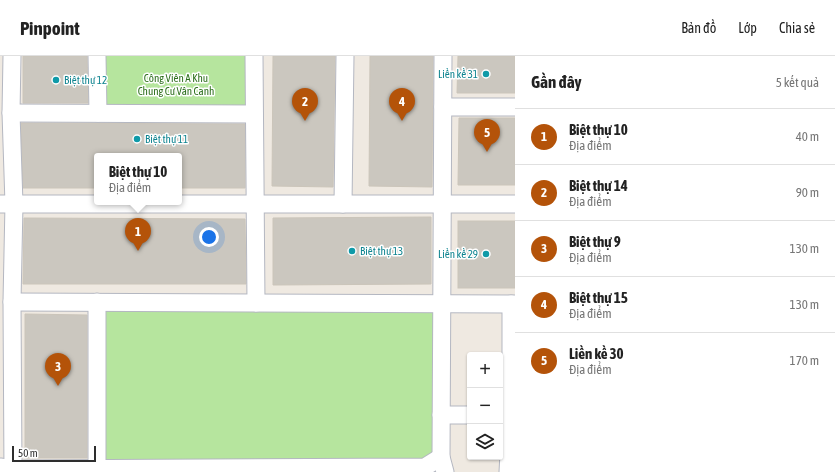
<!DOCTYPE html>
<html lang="vi">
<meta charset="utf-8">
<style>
body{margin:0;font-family:"Asap Condensed",sans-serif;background:#f2f2f2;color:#222}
.controls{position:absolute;right:12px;bottom:12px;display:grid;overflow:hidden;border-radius:4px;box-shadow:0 1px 3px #0004}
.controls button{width:36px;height:36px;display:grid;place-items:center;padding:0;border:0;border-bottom:1px solid #e0e0e0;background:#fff;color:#222;font:20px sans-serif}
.scale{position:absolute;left:12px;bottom:10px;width:84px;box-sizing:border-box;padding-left:4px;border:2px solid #2e2e2e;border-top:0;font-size:11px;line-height:14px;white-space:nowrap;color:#2e2e2e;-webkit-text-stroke:3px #fff;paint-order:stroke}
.you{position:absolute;left:209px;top:181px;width:14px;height:14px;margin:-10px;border:3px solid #fff;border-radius:50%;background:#1a73e8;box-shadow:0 0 0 6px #1a73e833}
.badge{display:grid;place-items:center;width:26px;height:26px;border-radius:50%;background:#b45309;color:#fff;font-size:13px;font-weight:700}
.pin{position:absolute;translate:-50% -33px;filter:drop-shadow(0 1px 2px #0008)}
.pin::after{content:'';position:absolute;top:21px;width:14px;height:12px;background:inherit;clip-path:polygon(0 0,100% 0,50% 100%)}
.popup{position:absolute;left:94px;top:97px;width:88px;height:52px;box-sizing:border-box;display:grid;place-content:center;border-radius:4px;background:#fff;filter:drop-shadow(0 1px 3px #0005);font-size:13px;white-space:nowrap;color:#767676}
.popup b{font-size:15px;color:#222}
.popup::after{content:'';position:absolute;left:50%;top:100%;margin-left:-8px;border:8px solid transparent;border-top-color:#fff}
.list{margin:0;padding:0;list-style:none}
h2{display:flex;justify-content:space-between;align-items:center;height:52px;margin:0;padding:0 16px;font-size:17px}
h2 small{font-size:13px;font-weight:400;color:#767676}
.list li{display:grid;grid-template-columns:26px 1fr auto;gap:12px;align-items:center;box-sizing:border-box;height:56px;padding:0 16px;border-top:1px solid #e0e0e0}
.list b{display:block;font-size:15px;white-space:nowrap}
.list p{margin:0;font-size:13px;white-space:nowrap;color:#767676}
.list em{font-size:13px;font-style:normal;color:#767676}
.icon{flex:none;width:22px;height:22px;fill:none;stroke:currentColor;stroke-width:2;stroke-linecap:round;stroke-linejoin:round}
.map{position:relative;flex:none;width:515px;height:416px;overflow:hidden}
header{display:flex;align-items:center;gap:24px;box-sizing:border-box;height:56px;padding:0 20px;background:#fff;border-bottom:1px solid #e0e0e0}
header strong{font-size:19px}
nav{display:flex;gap:22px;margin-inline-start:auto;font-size:14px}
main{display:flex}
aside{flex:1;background:#fff}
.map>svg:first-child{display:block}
.green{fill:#b6e59e}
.building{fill:#cbc7bf;stroke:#cbc5ba}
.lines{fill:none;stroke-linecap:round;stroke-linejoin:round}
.minor-casing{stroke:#b4b7c1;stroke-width:19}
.minor{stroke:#fff;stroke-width:17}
.culture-dot{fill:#0f9aa8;stroke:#fff;stroke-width:1.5}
.labels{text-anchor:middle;stroke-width:3;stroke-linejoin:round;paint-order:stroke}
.culture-label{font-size:11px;fill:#0d838f;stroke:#fff;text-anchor:start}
.park-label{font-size:11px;fill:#2c6e1b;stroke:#fff}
</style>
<header>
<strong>Pinpoint</strong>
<nav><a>Bản đồ</a><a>Lớp</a><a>Chia sẻ</a></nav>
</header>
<main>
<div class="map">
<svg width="515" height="416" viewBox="0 0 515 416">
<rect width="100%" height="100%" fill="#efe9e1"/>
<g class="green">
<polygon points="97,0 254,0 254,58 98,57"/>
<polygon points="97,246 442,248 441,401 425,411 97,413"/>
</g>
<g class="building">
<polygon points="23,0 87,0 88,47 23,47"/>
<polygon points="273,0 335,0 333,131 272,130"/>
<polygon points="370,0 433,0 432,131 369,130"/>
<polygon points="458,0 515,0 515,37 457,37"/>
<polygon points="459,62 515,62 515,129 458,129"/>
<polygon points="21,67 245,68 245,132 179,132 179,100 97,100 97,132 23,132"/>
<polygon points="431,161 431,228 273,229 273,162"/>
<polygon points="24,162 245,163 246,228 23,228"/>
<rect x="458" y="165" width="57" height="67"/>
<polygon points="25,258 87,259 87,402 25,402"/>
</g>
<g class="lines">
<defs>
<g id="minor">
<polyline points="12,0 11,57 14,148 12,246 13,416"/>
<polyline points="97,0 98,57"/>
<polyline points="254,0 256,247"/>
<polyline points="443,0 441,401 445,416"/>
<polyline points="443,51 515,51"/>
<polyline points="11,57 254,58"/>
<polyline points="0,148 515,148"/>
<polyline points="343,148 345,0"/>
<polyline points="12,246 515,248"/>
<polyline points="441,359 470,359"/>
<polyline points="0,411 13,413 425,411 441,401"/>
<polyline points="97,413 97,246"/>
<polyline points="508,416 511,360 511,248"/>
</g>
</defs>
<use href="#minor" class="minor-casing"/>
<use href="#minor" class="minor"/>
</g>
<g class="culture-dot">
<circle cx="486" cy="18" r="4"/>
<circle cx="56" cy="24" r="4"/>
<circle cx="137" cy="83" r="4"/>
<circle cx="352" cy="195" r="4"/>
<circle cx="486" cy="198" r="4"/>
</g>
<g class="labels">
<g class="culture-label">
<text x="478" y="22" text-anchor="end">Liền kề 31</text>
<text x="64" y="28">Biệt thự 12</text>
<text x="145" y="87">Biệt thự 11</text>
<text x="360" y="199">Biệt thự 13</text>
<text x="478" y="202" text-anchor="end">Liền kề 29</text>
</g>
<g class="park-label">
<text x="176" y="26">Công Viên A Khu<tspan x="176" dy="13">Chung Cư Vân Canh</tspan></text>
</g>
</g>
</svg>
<div class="controls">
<button>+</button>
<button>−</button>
<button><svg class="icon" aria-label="layers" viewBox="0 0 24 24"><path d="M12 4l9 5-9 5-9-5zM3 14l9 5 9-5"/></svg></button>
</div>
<div class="scale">50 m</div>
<div class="you"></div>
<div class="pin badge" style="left:138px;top:195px">1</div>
<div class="popup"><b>Biệt thự 10</b>Địa điểm</div>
<div class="pin badge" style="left:305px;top:65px">2</div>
<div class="pin badge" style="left:58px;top:330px">3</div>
<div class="pin badge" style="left:402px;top:65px">4</div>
<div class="pin badge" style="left:487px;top:96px">5</div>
</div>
<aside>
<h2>Gần đây<small>5 kết quả</small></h2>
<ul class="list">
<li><span class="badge">1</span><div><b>Biệt thự 10</b><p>Địa điểm</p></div><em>40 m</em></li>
<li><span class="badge">2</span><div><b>Biệt thự 14</b><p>Địa điểm</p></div><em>90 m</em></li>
<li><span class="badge">3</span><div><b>Biệt thự 9</b><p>Địa điểm</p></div><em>130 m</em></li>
<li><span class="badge">4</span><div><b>Biệt thự 15</b><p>Địa điểm</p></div><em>130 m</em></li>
<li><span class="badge">5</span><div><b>Liền kề 30</b><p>Địa điểm</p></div><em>170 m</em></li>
</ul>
</aside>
</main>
